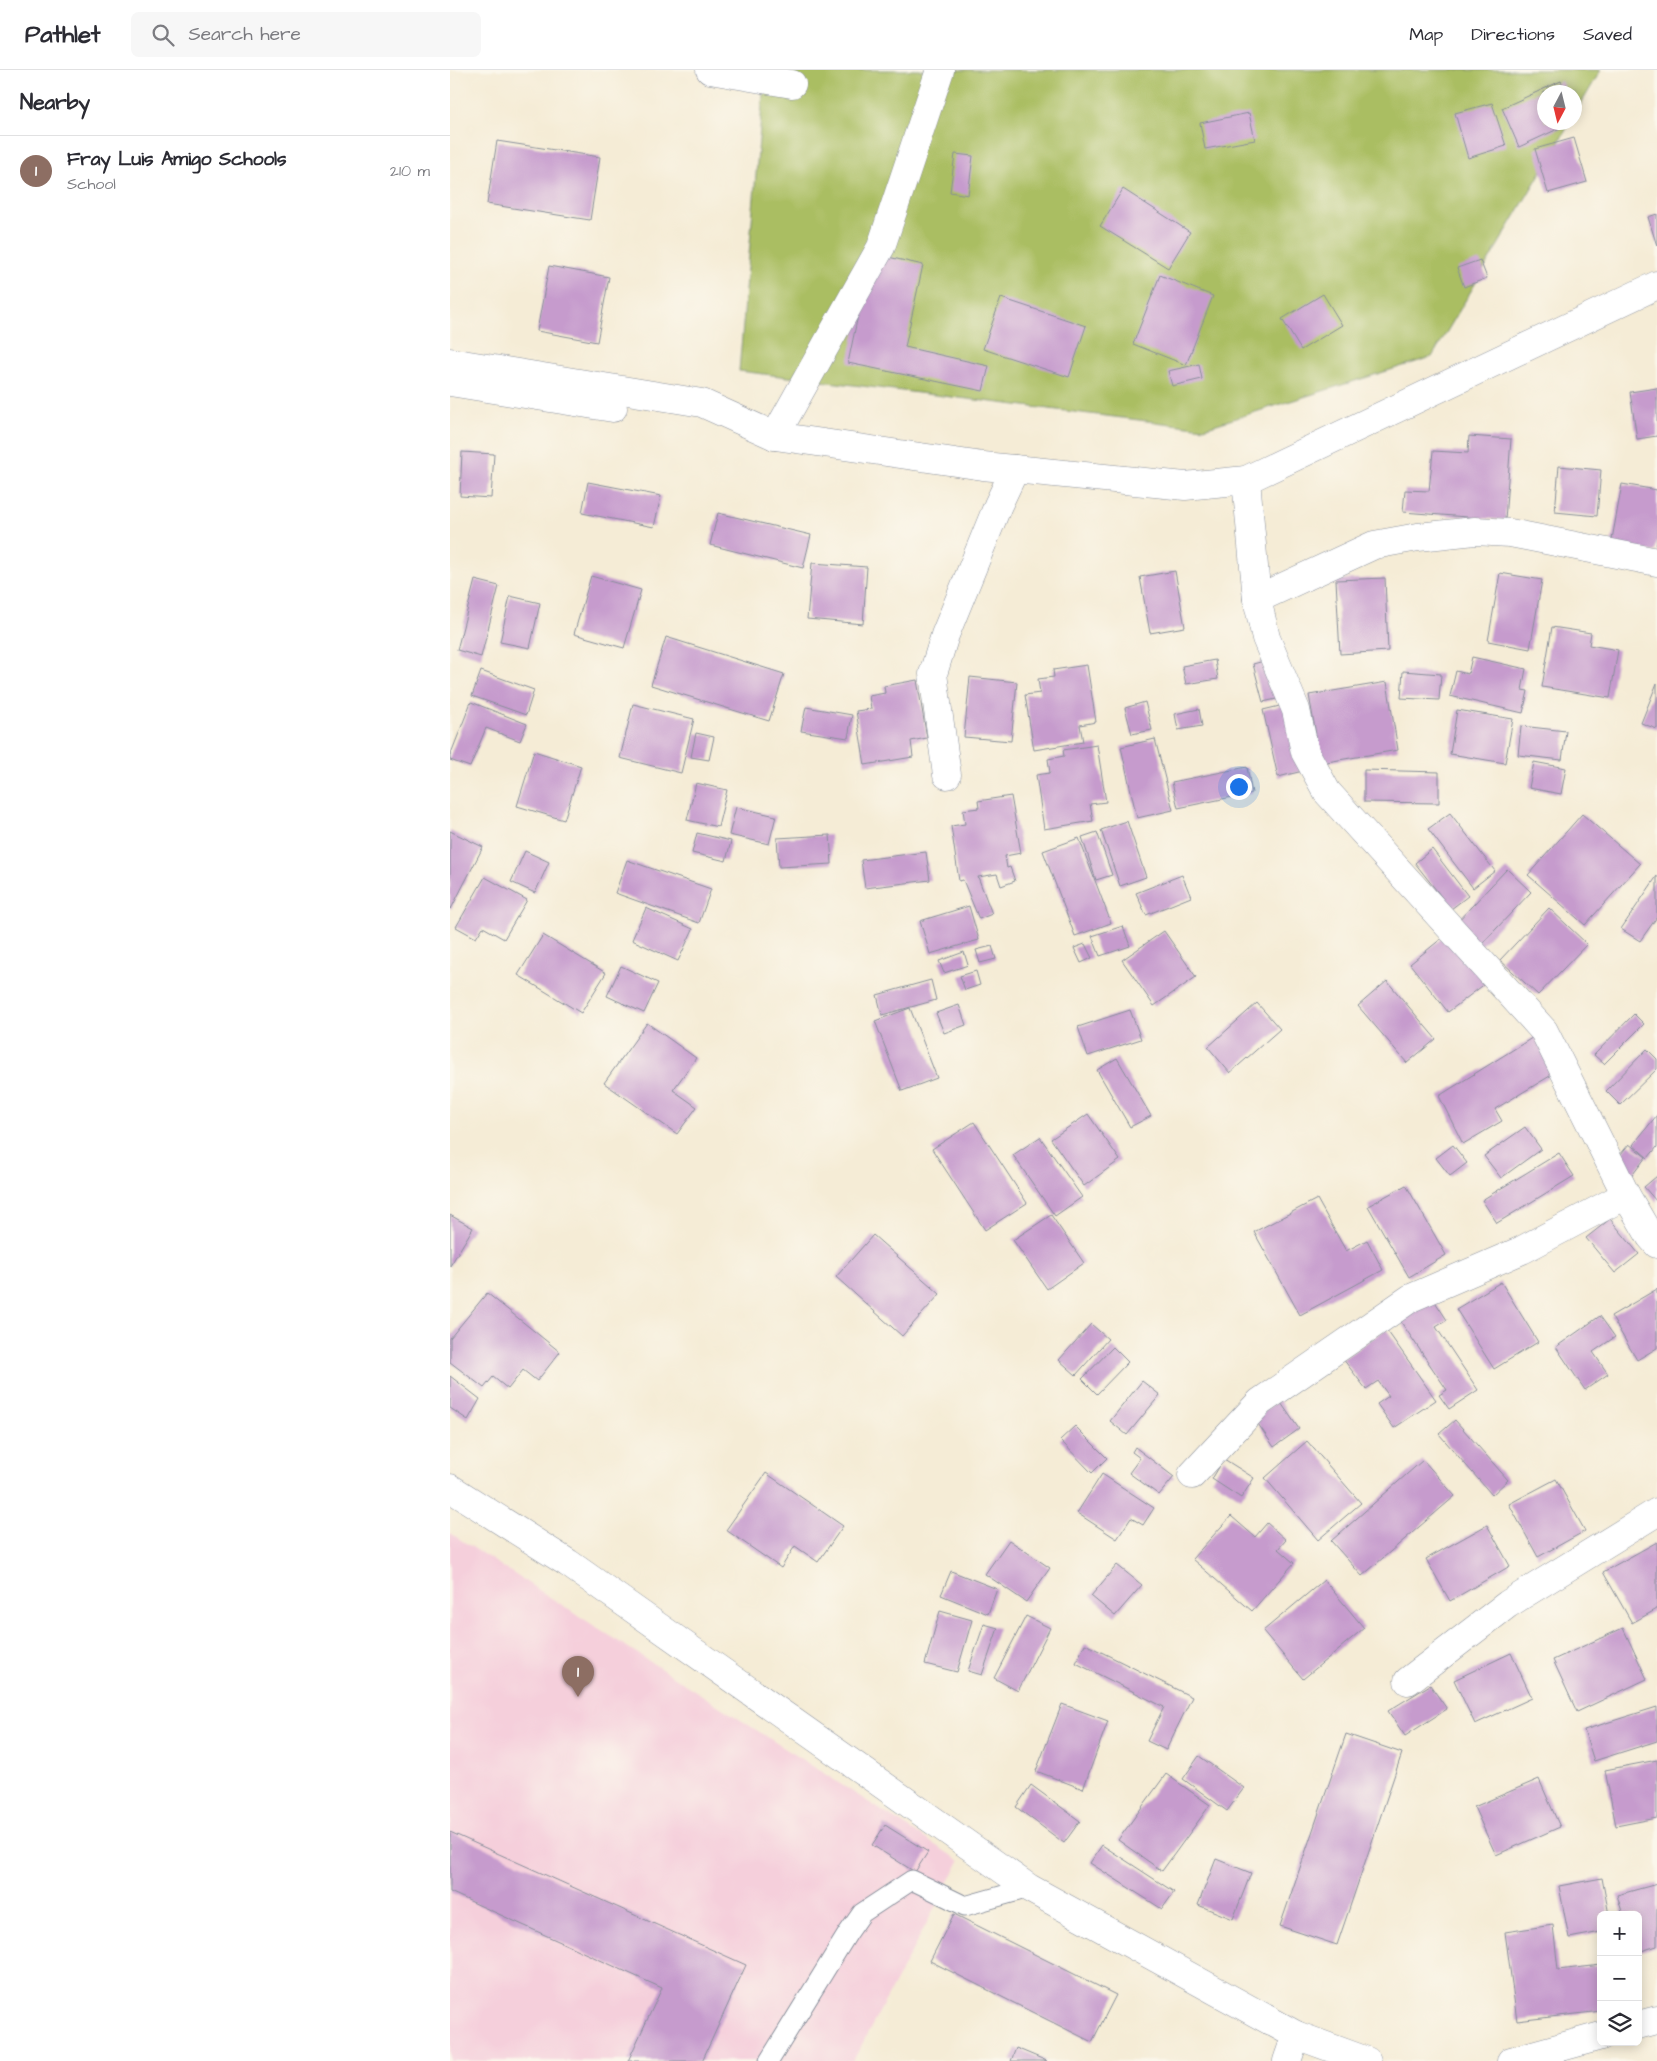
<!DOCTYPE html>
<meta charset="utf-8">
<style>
body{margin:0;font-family:"Architects Daughter",sans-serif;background:#f7f7f7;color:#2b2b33}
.controls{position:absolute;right:15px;bottom:15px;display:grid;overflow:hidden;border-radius:8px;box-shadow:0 2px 12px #0003}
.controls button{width:45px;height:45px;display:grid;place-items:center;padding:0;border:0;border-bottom:1px solid #e1e1e2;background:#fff;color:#2b2b33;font:25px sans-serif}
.compass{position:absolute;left:1087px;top:15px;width:45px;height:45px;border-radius:50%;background:#fff;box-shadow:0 2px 12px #0003;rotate:187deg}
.you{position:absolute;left:788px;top:716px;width:18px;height:18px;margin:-12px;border:4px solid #fff;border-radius:50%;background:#1a73e8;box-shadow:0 0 0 8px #1a73e833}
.badge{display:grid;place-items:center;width:32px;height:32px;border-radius:50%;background:#d1495b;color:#fff;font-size:16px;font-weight:700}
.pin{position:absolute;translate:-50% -41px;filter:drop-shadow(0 1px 2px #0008)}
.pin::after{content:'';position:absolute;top:26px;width:18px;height:15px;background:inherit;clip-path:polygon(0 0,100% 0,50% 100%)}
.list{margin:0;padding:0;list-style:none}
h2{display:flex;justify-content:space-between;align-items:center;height:65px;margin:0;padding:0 20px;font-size:21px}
h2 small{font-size:16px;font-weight:400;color:#7c7c81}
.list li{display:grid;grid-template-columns:32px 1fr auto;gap:15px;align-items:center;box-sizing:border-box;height:70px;padding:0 20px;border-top:1px solid #e1e1e2}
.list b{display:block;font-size:19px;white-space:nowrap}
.list p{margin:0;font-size:16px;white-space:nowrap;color:#7c7c81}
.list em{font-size:16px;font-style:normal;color:#7c7c81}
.icon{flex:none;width:28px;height:28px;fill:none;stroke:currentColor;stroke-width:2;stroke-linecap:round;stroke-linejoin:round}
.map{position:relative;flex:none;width:1207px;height:1991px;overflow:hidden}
header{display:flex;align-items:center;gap:30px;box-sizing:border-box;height:70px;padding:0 25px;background:#fff;border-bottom:1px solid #e1e1e2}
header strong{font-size:24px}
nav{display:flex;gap:28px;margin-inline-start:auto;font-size:18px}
.search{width:350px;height:45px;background:#f7f7f7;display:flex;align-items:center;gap:12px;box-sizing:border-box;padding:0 18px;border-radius:8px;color:#7c7c81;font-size:19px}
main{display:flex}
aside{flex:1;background:#fff}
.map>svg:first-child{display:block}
.built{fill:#f5cfdb}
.green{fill:#aabe62;stroke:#627660}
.building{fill:#c69bcd}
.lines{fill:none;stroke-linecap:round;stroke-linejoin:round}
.service-casing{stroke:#888e9a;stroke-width:21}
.minor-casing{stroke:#888e9a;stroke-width:29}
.tertiary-casing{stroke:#888e9a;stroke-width:29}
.service{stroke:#fff;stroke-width:19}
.minor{stroke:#fff;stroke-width:28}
.tertiary{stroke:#fff;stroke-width:28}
</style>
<header>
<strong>Pathlet</strong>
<div class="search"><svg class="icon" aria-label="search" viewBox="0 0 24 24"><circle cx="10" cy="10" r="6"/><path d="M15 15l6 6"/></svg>Search here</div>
<nav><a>Map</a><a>Directions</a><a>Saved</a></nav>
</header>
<main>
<aside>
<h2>Nearby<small></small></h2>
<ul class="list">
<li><span class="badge" style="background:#8d6e63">1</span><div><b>Fray Luis Amigo Schools</b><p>School</p></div><em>210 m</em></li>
</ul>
</aside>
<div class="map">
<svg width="1207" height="1991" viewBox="0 0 1207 1991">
<rect width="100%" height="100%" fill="#fbf7ec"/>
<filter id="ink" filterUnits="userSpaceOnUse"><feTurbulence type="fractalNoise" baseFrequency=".02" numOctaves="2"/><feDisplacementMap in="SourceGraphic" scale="10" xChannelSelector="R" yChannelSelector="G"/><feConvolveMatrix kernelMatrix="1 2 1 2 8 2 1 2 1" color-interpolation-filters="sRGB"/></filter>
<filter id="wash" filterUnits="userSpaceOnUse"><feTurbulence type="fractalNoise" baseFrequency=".0096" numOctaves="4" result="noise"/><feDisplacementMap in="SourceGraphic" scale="20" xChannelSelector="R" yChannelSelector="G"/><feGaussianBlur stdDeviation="1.12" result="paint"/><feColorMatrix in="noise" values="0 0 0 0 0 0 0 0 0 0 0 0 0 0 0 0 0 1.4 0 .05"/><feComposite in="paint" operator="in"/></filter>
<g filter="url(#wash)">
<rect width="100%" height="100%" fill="#f5ecd6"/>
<polygon class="built" points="0,1463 510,1791 403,1991 0,1991"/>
<polygon class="green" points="315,0 1151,0 1125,44 1124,22 1094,22 1094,52 1120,53 982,287 754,358 289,301"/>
<g id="blocks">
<g class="building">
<polygon points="1111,11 1116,22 1094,22 1094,52 1123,52 1069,77 1052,38"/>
<polygon points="1042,33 1056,76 1018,88 1005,43"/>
<polygon points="799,43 805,70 755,79 750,53"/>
<polygon points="1124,68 1137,112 1098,123 1085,79"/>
<polygon points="47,71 150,87 140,150 37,134"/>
<polygon points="505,84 523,86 518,125 500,122"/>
<polygon points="673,119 740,162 718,198 650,156"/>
<polygon points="1207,144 1207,176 1198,147"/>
<polygon points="421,183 473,195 455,277 539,296 533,321 398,293"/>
<polygon points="1030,190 1037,208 1014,217 1007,198"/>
<polygon points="99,196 159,207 147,272 87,261"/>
<polygon points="710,205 763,226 736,295 683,274"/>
<polygon points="873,224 892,255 851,280 832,249"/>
<polygon points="551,228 636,256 619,307 533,279"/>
<polygon points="749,294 752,309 722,316 718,301"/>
<polygon points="1207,318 1207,366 1187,369 1180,322"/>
<polygon points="1019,366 1061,369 1055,450 953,442 955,420 979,421 983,381 1018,383"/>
<polygon points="12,382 44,384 41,428 10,426"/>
<polygon points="1109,396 1151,400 1147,446 1105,442"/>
<polygon points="138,412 211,426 204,457 132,443"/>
<polygon points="1172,414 1207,420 1207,471 1205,482 1161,475"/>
<polygon points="268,443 361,465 353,498 260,475"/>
<polygon points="362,493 417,497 413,554 357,549"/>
<polygon points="725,501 735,557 700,563 690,507"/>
<polygon points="1050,503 1092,510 1080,579 1038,571"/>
<polygon points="141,506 191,520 174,578 124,564"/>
<polygon points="935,508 938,581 890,584 886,510"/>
<polygon points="25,510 49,516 31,587 7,580"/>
<polygon points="60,526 90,533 80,578 50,572"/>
<polygon points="1102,557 1141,563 1139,575 1168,580 1160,628 1092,617"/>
<polygon points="216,567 334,604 319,651 201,615"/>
<polygon points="1022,587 1076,599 1072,620 1078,621 1073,643 1000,626 1006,601 1018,604"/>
<polygon points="821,589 831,628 813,632 803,594"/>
<polygon points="765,590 768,609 736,614 732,596"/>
<polygon points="637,595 646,652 630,655 633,672 584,680 575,625 590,623 588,609 604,607 603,600"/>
<polygon points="31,601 84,620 76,645 22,626"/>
<polygon points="953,601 991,604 989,630 951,628"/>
<polygon points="520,607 567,612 561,671 514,667"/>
<polygon points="467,610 477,668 461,671 463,687 415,695 406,641 421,639 419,626 435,623 434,616"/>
<polygon points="937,612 948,680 871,693 859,625"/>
<polygon points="1207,613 1207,659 1191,653"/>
<polygon points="21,632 77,654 70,671 36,658 20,697 0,690 0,686"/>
<polygon points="695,632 702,660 682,664 675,638"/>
<polygon points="183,634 244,649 231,703 170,688"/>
<polygon points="838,634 853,701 828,707 813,640"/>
<polygon points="356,637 402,645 398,668 351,661"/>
<polygon points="749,639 752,656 728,660 725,644"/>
<polygon points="1007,640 1063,649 1055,693 1000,684"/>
<polygon points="1071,656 1116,661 1112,690 1068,685"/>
<polygon points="246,663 264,667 259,690 241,687"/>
<polygon points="705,669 723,740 687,748 671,677"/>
<polygon points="647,675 656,732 640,734 643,751 594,759 586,705 600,703 598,689 614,686 613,680"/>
<polygon points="84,681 131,696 114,750 67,736"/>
<polygon points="1084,692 1116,698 1111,724 1079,718"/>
<polygon points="797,697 802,723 728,738 722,712"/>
<polygon points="914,700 989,702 989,733 914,732"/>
<polygon points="246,713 277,720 268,757 237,750"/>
<polygon points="561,726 571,783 555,786 557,798 560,797 565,811 551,816 547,804 528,807 542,844 529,849 513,810 509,811 501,756 515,754 513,740 529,738 528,731"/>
<polygon points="286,737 326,746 319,774 279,765"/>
<polygon points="1000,743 1045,801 1023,818 978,759"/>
<polygon points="1132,744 1190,794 1135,855 1078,805"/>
<polygon points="677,751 696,807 670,816 651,760"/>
<polygon points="0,761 33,777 1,839 0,838"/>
<polygon points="647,762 662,805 646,810 632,767"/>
<polygon points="247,763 281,771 276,791 242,783"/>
<polygon points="380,765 382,794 329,797 327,768"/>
<polygon points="629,768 661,853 625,866 593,781"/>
<polygon points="982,779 1018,826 1001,839 965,793"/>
<polygon points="75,781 99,792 85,823 61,812"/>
<polygon points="476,782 480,810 415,818 411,790"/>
<polygon points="177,790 261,819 249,853 165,823"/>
<polygon points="1057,799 1081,822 1029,877 1005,854"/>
<polygon points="732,805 741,827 696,845 686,823"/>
<polygon points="1207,806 1207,847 1190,871 1171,859"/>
<polygon points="35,807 77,830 54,869 33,857 26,868 6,857"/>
<polygon points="519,836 529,870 480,884 470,851"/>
<polygon points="196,838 243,859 228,891 182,870"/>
<polygon points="1099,838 1137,874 1088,925 1050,890"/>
<polygon points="673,856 680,876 650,886 642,866"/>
<polygon points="714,861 746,907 704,936 672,890"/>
<polygon points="997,864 1036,913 998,942 960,894"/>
<polygon points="93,865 156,903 131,943 68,905"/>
<polygon points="635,874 642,888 631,893 624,878"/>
<polygon points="542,876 546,889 530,893 526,880"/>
<polygon points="514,882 518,895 494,903 489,891"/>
<polygon points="171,896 208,913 194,943 157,926"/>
<polygon points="526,901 530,915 515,920 510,906"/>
<polygon points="481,910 486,930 432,945 427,925"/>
<polygon points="937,911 986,969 957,993 908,936"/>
<polygon points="807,933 830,959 780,1003 758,977"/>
<polygon points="509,935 516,955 494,963 486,943"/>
<polygon points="460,938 487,1008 452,1021 425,951"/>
<polygon points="680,940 691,969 638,986 628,957"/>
<polygon points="1184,944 1194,954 1154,994 1144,985"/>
<polygon points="197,953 246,988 223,1020 247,1037 227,1064 154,1013"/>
<polygon points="1085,966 1105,1003 1045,1039 1052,1051 1013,1074 989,1026"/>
<polygon points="1197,979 1207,989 1207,999 1170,1035 1156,1021"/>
<polygon points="667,988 701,1046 680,1057 647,1000"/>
<polygon points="638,1044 670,1090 634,1116 601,1069"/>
<polygon points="1207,1045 1207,1077 1198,1088 1183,1075"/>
<polygon points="524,1052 577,1133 535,1160 482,1079"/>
<polygon points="1075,1057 1091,1079 1051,1108 1034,1086"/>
<polygon points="590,1067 632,1127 605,1146 563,1085"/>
<polygon points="1179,1074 1196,1087 1180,1108 1162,1095"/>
<polygon points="1003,1075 1017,1093 1000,1106 986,1088"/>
<polygon points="1109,1083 1124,1106 1047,1153 1032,1130"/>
<polygon points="1207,1106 1207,1132 1194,1117"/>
<polygon points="956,1115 996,1185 959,1207 918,1136"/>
<polygon points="867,1129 896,1181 917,1170 933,1200 850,1245 804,1162"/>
<polygon points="0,1145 23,1158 0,1196"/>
<polygon points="601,1145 634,1193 597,1219 563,1170"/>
<polygon points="1160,1149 1189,1184 1165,1203 1136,1168"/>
<polygon points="423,1165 490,1224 452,1266 386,1207"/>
<polygon points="1051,1212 1088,1272 1044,1299 1006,1239"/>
<polygon points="1207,1219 1207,1278 1187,1290 1161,1246"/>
<polygon points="37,1223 110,1282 87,1311 73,1300 58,1319 43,1307 34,1318 0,1292 0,1268"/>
<polygon points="982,1227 997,1250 986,1257 1028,1320 999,1339 989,1325 997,1320 949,1249"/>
<polygon points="1150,1246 1165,1267 1143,1282 1158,1304 1135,1320 1106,1277"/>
<polygon points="641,1254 658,1269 626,1305 609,1290"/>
<polygon points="936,1259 986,1330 944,1358 927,1334 939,1326 928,1311 916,1319 893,1289"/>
<polygon points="663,1277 678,1292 647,1324 632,1309"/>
<polygon points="0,1306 30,1329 18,1350 0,1338"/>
<polygon points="692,1311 710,1325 677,1365 660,1351"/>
<polygon points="829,1330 849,1359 824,1377 804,1348"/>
<polygon points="1005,1350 1058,1410 1042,1425 989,1364"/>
<polygon points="625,1356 657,1388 642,1403 610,1370"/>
<polygon points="857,1371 911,1433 868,1470 815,1408"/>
<polygon points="685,1377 724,1407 709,1425 679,1403 690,1388 682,1382"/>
<polygon points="774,1389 804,1408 791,1428 762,1409"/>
<polygon points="973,1390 1005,1426 912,1506 881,1471"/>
<polygon points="316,1403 393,1456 368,1492 345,1476 331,1498 276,1460"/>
<polygon points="652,1404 704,1438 693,1455 681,1448 667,1469 627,1443"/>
<polygon points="1106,1409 1135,1461 1088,1487 1059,1434"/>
<polygon points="781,1446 805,1467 817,1453 836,1470 828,1479 844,1493 802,1541 742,1489"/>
<polygon points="1037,1455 1060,1496 1000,1531 976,1489"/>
<polygon points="559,1470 600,1498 576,1532 535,1504"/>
<polygon points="1207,1472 1207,1539 1182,1553 1153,1502"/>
<polygon points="667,1495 692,1515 665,1546 641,1526"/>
<polygon points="501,1501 547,1519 538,1544 491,1525"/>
<polygon points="874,1510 914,1558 853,1609 813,1561"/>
<polygon points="490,1541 522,1550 507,1602 475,1594"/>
<polygon points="576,1546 600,1558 568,1621 544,1608"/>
<polygon points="534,1554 548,1558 532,1605 518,1601"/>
<polygon points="1173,1558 1197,1609 1127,1642 1103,1590"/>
<polygon points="635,1574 742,1627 716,1680 697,1671 714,1637 626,1593"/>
<polygon points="1061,1583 1082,1628 1025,1654 1004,1610"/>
<polygon points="980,1615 997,1639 955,1666 938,1641"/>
<polygon points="612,1634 658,1651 633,1719 586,1701"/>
<polygon points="1207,1637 1207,1671 1144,1691 1134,1660"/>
<polygon points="896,1664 952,1683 887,1875 830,1856"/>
<polygon points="749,1686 794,1718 777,1741 733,1709"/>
<polygon points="1207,1690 1207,1748 1166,1756 1155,1700"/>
<polygon points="716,1704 760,1735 712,1801 668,1770"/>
<polygon points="1089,1709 1110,1757 1046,1785 1024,1737"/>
<polygon points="581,1715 630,1751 614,1773 566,1737"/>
<polygon points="435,1755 478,1782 465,1802 422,1775"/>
<polygon points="0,1762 296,1895 252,1991 178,1991 212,1918 0,1822"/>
<polygon points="652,1775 724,1822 712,1839 640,1793"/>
<polygon points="766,1789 801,1803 783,1849 748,1835"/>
<polygon points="1152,1808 1159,1845 1151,1845 1151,1862 1119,1868 1109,1816"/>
<polygon points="1207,1814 1207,1876 1188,1882 1188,1845 1173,1845 1167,1825"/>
<polygon points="504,1844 666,1925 642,1972 480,1891"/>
<polygon points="1103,1855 1108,1900 1151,1895 1151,1941 1067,1951 1055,1862"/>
<polygon points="566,1978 597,1991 561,1991"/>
</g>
</g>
</g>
<g filter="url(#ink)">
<use href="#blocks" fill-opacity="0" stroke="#888e9a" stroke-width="1"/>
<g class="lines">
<defs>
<polyline id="service" points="319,1991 398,1863 412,1843 462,1810 515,1836 579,1818"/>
<g id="minor">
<polyline points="260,0 342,14"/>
<polyline points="325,366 431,177 490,0"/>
<polyline points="796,410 807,529 816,568 846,640 855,682 877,722 1094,961 1176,1125 1200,1166 1207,1174"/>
<polyline points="807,529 924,475 968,467 1025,461 1060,463 1207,492"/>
<polyline points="497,705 483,604 495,565 548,435 565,399"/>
<polyline points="742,1405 810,1332 961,1228 1072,1180 1176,1125"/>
<polyline points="0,1418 118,1493 579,1818 846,1965 917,1991"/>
<polyline points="958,1611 1058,1534 1207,1442"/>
<polyline points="1188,1955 1207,1950"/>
<polyline points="837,1991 846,1965"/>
<polyline points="1061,1991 1151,1966"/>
</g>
<g id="tertiary">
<polyline points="0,292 252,333 325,366 533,396 735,416 796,410 1207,215"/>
<polyline points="0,312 163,338"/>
</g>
</defs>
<use href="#service" class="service-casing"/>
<use href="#minor" class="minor-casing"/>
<use href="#tertiary" class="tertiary-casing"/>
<use href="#service" class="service"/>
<use href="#minor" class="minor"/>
<use href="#tertiary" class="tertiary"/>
</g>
</g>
</svg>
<div class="controls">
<button>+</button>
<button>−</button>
<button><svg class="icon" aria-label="layers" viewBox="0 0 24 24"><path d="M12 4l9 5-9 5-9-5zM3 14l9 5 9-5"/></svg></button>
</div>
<svg class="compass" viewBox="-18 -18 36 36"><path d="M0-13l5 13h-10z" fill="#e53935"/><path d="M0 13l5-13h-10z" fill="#7c7c81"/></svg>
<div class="you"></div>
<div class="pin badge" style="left:128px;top:1627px;background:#8d6e63">1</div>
</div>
</main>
